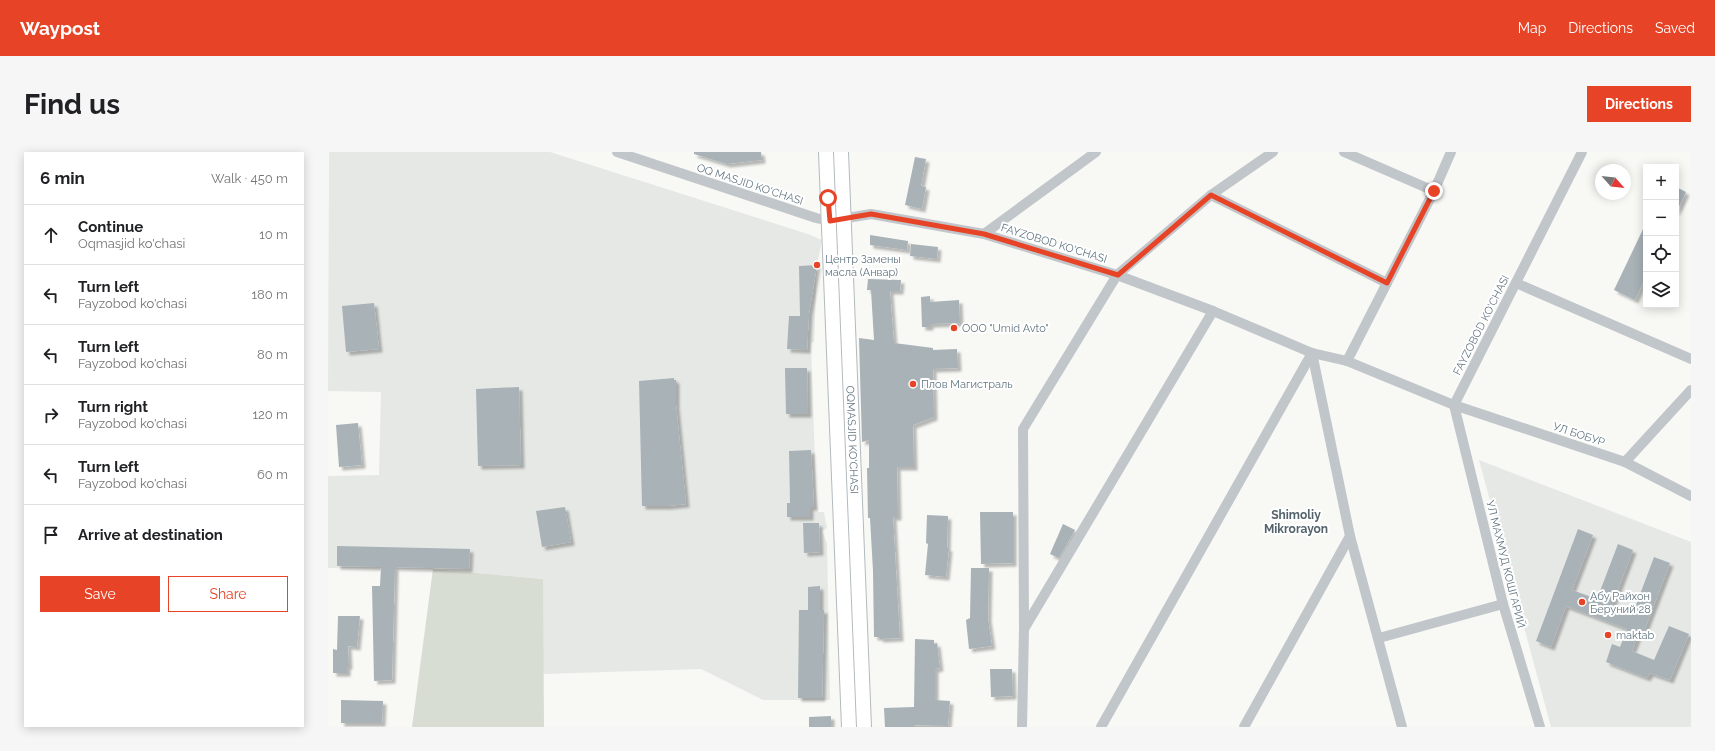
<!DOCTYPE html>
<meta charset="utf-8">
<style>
body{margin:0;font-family:Raleway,sans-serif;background:#f6f6f6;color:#202124}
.controls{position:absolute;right:12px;top:12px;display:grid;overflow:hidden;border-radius:0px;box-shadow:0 2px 10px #0003}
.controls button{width:36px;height:36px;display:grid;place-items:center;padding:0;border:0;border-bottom:1px solid #e0e0e0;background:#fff;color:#202124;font:20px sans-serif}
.compass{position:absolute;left:1267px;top:12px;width:36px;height:36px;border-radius:50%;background:#fff;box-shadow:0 2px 10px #0003;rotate:117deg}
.stop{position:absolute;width:12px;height:12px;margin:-9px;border:3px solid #e74326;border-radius:50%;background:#fff}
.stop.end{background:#e74326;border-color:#fff;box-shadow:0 1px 4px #0008}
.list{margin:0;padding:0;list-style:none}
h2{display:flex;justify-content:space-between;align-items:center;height:52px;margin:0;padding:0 16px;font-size:17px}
h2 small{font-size:13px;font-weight:400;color:#757577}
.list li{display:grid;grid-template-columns:26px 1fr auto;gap:12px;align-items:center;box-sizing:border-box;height:60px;padding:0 16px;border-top:1px solid #e0e0e0}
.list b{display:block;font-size:15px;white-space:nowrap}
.list p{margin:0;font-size:13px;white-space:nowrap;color:#757577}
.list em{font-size:13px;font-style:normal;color:#757577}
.actions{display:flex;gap:8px;padding:12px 16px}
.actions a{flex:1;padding:9px 0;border:1px solid #e74326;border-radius:0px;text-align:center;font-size:14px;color:#e74326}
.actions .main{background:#e74326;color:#fff}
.icon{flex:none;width:22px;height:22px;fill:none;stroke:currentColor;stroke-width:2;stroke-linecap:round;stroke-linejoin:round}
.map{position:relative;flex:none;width:1363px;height:575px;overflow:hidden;border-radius:0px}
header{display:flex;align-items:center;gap:24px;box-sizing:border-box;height:56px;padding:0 20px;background:#e74326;color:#fff}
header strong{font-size:19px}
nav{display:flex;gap:22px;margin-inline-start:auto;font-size:14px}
.intro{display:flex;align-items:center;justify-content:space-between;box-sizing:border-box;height:96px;padding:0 24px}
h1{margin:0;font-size:28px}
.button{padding:10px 18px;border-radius:0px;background:#e74326;color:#fff;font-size:14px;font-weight:700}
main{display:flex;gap:24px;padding:0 24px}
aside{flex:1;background:#fff;border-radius:0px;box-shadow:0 2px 10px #0003}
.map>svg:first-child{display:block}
.built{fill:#e6e8e6}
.green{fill:#d8ddd4}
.building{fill:#a8b2b7;filter:url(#shadow)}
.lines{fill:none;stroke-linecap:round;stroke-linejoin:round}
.secondary-casing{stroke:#b3babe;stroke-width:16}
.street{stroke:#c1c6ca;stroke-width:10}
.secondary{stroke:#fff;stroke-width:14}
.route{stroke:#e74326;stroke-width:5}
.poi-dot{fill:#e74326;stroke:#fff;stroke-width:1.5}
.labels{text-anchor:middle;stroke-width:4;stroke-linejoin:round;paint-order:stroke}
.street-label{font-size:11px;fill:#627681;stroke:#fff}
.poi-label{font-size:11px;fill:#627681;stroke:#fff;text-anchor:start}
.neighbourhood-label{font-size:12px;font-weight:bold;fill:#54636c;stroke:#fff}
</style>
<header>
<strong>Waypost</strong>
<nav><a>Map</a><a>Directions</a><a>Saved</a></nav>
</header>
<div class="intro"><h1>Find us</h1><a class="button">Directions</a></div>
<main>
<aside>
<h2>6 min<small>Walk · 450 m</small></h2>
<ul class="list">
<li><svg class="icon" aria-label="ahead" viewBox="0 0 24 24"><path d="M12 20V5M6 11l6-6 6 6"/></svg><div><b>Continue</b><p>Oqmasjid ko'chasi</p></div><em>10 m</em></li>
<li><svg class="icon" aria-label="left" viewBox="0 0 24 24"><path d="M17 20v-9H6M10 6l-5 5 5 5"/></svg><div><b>Turn left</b><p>Fayzobod ko'chasi</p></div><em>180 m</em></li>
<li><svg class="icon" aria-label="left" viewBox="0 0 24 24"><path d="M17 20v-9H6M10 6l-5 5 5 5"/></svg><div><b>Turn left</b><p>Fayzobod ko'chasi</p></div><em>80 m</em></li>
<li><svg class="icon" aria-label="right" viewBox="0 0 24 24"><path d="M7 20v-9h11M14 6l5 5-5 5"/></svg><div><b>Turn right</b><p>Fayzobod ko'chasi</p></div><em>120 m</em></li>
<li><svg class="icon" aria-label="left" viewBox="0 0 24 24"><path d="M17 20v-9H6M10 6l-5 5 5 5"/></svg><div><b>Turn left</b><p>Fayzobod ko'chasi</p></div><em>60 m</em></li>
<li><svg class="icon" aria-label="arrive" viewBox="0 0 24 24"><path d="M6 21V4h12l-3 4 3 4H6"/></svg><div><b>Arrive at destination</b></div></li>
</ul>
<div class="actions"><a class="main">Save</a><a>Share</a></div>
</aside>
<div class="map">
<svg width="1363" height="575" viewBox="0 0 1363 575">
<defs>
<filter id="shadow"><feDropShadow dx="3.5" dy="3.5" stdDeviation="1" flood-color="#0004"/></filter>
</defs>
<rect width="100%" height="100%" fill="#f8f8f5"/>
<g class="built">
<polygon points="1,0 222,0 480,82 494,88 489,113 486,190 483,191 488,341 490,360 496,360 499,376 494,379 499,391 502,548 435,548 373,517 215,522 215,427 105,417 0,416 0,324 51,323 53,240 0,239"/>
<polygon points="1151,308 1363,390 1363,575 1223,575"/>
</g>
<polygon class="green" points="105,417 215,427 216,575 84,575"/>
<g class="building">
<polygon points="366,0 433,0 434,8 399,12 366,2"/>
<polygon points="587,5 598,7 593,34 598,35 594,57 577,53"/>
<polygon points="1348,35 1358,40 1348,61"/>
<polygon points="1318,71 1318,124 1307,148 1286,138"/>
<polygon points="542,83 580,89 579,98 542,93"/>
<polygon points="583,92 610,95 609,107 582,104"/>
<polygon points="489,113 481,161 479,198 459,197 461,164 472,164 471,114"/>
<polygon points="540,127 573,128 572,139 562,139 566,191 605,196 605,198 629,197 630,216 605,217 606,265 585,273 586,315 569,315 570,365 565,365 572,486 552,487 551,485 546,485 545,419 542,366 540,366 539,316 541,316 541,288 534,290 531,186 546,188 543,138 539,138"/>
<polygon points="602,144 602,150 631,148 632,171 602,172 602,175 594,175 593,145"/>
<polygon points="46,151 51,197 18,200 14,154"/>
<polygon points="457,216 479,216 480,262 458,262"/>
<polygon points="346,226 346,228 348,228 348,253 358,352 339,354 314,354 311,229"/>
<polygon points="191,235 193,313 150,314 148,237"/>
<polygon points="30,271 34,313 11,315 8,273"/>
<polygon points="483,298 486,355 482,355 482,365 459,365 459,351 462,351 461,299"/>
<polygon points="237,355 243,390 214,395 208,359"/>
<polygon points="652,360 685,360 685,411 653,412"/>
<polygon points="599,363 620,364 619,396 621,396 618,425 597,423 600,392 598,391"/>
<polygon points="475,371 491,371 492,400 476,401"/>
<polygon points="735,372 747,378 731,406 722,402"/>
<polygon points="1250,377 1265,383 1244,438 1269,447 1290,392 1305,398 1284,453 1305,461 1326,405 1342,411 1315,482 1311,481 1304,499 1326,508 1341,474 1361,482 1342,528 1322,521 1319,526 1278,510 1284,492 1292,495 1299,477 1238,454 1223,495 1208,489"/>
<polygon points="9,394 142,397 141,417 67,415 64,528 46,529 44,434 52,434 53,415 9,414"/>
<polygon points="643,416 661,416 660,466 664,494 641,497 638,468 642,466"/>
<polygon points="492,434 492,458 496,458 494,546 470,546 471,458 480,458 480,435"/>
<polygon points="10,464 32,464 29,495 20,494 21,514 19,514 19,521 5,521 5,497 9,498"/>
<polygon points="587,487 606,488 606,492 609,491 612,516 607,517 607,548 622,549 620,574 586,573 586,575 557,575 556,556 586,555"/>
<polygon points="662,517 684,517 685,544 663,545"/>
<polygon points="13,548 55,549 54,571 13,571"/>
<polygon points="503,564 503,575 481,575 481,565"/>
</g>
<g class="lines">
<defs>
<g id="secondary">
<polyline points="498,0 521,575"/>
<path id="s1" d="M513,0L536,575"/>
</g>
</defs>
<use href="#secondary" class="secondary-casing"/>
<g class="street">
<polyline points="289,0 488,66 501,69 543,62 656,82 789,123 885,159 984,201 1019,209 1126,253 1297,310 1363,344"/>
<polyline points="1016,0 1106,39"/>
<polyline points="883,43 1059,131"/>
<polyline points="656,82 768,0"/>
<polyline points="1188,131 1363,207"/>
<polyline points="984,201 1022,384 1074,575"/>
<polyline points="1019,209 1106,39 1123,0"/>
<polyline points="1126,253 1175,452 1212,575"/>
<polyline points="1126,253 1254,0"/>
<polyline points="1297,310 1363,238"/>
<polyline points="696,477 885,159"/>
<polyline points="1051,486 1175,452"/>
<polyline points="694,575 696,477 695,277 789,123 883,43 945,0"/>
<polyline points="773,575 984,201"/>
<polyline points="916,575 1022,384"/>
</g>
<use href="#secondary" class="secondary"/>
</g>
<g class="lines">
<polyline class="route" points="500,46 502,69 543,62 656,82 790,123 883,43 1059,131 1106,39"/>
</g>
<g class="poi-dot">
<circle cx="489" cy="113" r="4"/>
<circle cx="626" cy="176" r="4"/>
<circle cx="585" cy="232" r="4"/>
<circle cx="1254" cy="450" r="4"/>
<circle cx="1280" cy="483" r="4"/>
</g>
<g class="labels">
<g class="street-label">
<text transform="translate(422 32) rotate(18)" y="4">OQ MASJID KO'CHASI</text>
<text transform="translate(726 91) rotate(17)" y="4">FAYZOBOD KO'CHASI</text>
<text transform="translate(1153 173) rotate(-63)" y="4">FAYZOBOD KO'CHASI</text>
<text transform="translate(1251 282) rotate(18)" y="4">УЛ БОБУР</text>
<text dy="4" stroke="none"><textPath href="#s1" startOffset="288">OQMASJID KO'CHASI</textPath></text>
<text transform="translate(1178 412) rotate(76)" y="4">УЛ МАХМУД КОШГАРИЙ</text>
</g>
<g class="poi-label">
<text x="497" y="111">Центр Замены<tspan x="497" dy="13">масла (Анвар)</tspan></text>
<text x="634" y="180">ООО "Umid Avto"</text>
<text x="593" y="236">Плов Магистраль</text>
<text x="1262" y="448">Абу Райхон<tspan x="1262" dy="13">Беруний 28</tspan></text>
<text x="1288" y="487">maktab</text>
</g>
<g class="neighbourhood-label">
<text x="968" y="367">Shimoliy<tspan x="968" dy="14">Mikrorayon</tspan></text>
</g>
</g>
</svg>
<div class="controls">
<button>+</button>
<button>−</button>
<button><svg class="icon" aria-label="locate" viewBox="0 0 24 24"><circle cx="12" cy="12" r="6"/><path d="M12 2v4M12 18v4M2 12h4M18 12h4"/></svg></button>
<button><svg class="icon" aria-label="layers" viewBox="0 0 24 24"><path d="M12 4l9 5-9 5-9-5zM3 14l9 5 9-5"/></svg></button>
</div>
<svg class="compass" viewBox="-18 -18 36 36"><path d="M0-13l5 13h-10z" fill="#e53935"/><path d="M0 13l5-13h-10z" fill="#757577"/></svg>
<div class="stop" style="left:500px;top:46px"></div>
<div class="stop end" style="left:1106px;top:39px"></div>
</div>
</main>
